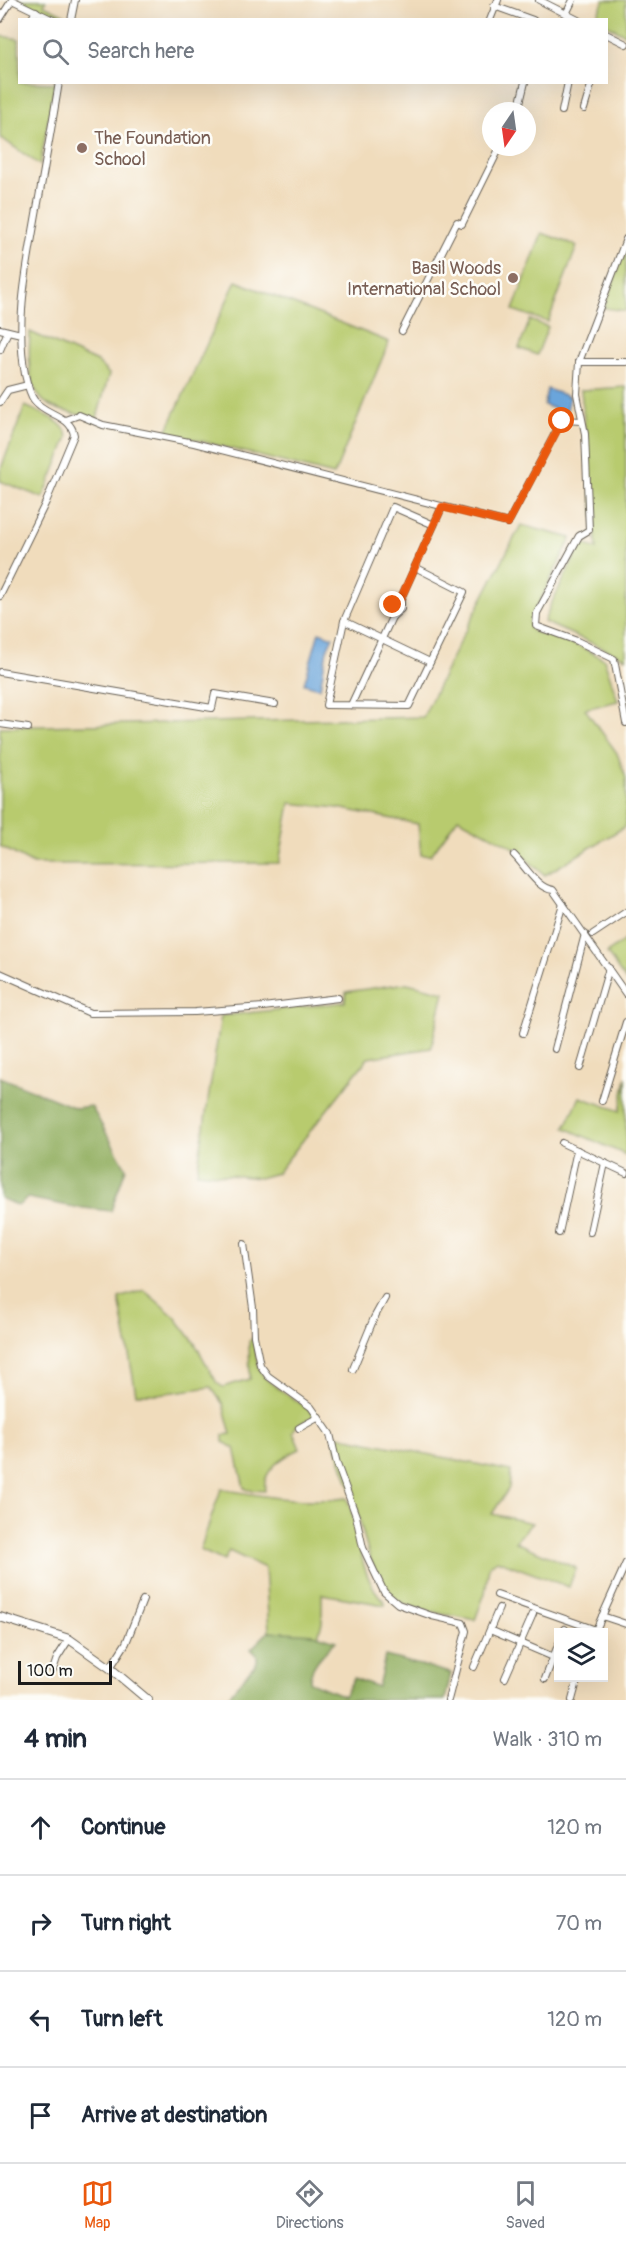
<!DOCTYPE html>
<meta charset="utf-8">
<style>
body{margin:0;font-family:Pangolin,sans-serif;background:#f6f6f7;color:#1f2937}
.controls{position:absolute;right:18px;bottom:18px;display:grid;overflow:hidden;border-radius:0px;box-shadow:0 6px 24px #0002}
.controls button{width:54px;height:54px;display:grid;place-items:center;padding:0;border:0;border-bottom:2px solid #e0e1e3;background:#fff;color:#1f2937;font:30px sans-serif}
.compass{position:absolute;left:482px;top:102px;width:54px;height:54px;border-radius:50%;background:#fff;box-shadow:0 6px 24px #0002;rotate:193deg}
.scale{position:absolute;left:18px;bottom:15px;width:94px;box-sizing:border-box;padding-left:6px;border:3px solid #1c1c1c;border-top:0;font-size:16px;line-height:21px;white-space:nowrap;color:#1c1c1c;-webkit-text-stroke:4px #fdfcf7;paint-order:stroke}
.stop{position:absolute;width:18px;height:18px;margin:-14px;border:4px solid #ea580c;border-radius:50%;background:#fff}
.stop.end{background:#ea580c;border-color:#fff;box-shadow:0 2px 6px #0008}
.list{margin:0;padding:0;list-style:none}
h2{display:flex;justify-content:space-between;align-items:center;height:78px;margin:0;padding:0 24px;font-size:26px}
h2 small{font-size:20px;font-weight:400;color:#747a83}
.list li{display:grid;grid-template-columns:39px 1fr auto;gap:18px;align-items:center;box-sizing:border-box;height:96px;padding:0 24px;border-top:2px solid #e0e1e3}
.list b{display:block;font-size:22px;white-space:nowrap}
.list em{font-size:20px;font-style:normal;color:#747a83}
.icon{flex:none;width:33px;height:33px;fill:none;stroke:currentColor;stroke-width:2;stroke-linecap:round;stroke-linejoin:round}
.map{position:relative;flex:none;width:626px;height:1700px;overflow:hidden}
.search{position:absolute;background:#fff;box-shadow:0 6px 24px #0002;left:18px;right:18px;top:18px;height:66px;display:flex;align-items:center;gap:15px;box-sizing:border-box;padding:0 21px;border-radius:0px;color:#747a83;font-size:22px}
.sheet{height:462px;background:#fff}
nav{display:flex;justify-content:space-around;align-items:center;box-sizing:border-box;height:84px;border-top:2px solid #e0e1e3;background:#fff;font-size:16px;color:#747a83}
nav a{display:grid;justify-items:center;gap:3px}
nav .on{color:#ea580c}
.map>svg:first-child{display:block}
.green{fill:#b8cb6e;stroke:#6a7445;stroke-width:1.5}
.forest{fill:#92af61;stroke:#57663e;stroke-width:1.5}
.water{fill:#6ba5db;stroke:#44607c;stroke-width:1.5}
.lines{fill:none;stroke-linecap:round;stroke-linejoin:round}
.minor-casing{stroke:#665f54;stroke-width:8}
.major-casing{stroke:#665f54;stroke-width:10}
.minor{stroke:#fff;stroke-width:6}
.major{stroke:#fff;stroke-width:8}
.route{stroke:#ea580c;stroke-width:8}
.education-dot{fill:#8d6e63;stroke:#fdfcf7;stroke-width:2}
.labels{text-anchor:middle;stroke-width:5;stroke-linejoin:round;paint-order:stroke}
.education-label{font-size:18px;fill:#785e54;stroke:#fdfcf7;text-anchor:start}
</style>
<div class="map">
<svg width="626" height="1700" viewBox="0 0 626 1700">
<rect width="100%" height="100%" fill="#fdfcf7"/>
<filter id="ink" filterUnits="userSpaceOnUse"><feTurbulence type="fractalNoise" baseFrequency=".0167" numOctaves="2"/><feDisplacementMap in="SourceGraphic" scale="12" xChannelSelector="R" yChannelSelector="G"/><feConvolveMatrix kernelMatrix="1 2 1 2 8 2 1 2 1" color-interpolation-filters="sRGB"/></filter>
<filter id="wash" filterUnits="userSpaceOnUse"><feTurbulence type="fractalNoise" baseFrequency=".008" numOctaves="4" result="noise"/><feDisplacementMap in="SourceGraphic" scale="24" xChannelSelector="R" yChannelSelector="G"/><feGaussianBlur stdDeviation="1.35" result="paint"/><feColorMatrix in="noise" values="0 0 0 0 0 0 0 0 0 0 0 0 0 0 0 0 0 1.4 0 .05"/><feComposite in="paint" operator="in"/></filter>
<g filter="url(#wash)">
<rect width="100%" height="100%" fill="#f0dcbc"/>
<g class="green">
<polygon points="18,0 46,0 44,5 65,15 65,19 60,19"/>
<polygon points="604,0 626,0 626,35 607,25 606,20 595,19"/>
<polygon points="0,36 19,39 20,82 55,83 40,165 0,137"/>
<polygon points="542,233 577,246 548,322 513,310"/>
<polygon points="626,246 626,311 604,308"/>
<polygon points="236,281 389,342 334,475 166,432"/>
<polygon points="530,320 548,327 537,355 519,348"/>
<path d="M30,332L97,362L109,374L97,418C83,415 64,413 51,406C25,393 29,355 30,332Z"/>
<polygon points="626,387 626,658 544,622 550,606 582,543 597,549 581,390"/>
<path d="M25,406C39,413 65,420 68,437L43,498L0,481V471Z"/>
<polygon points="521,525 571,538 529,623 532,631 579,646 604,659 618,701 585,709 617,753 626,778 626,826 545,875 511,846 458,818 431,855 421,855 418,824 338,808 290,803 279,863 33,864 0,846 0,727 423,717 458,645"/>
<polygon points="626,939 626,981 607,953"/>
<polygon points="407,983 444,992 431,1048 368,1058 277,1173 259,1178 197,1172 221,1016 345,1002 346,992"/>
<polygon points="626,1077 626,1155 565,1128 580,1097 620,1111"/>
<path d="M144,1290L175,1317L194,1342L217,1383L223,1387L250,1379L249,1341L253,1338C255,1347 256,1363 260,1371C268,1387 302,1400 315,1416L297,1425L293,1432L300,1449C284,1456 261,1470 265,1491L248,1490L244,1488L235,1448L223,1442V1435L231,1434L223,1404L211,1387L158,1394H136L119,1298Z"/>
<path d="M333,1435L511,1471L509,1488L492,1514L532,1523L515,1542L576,1568L569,1587L497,1560L489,1566L485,1593L475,1620C453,1615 419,1612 399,1601C370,1584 364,1531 355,1502C348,1479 339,1458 333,1435Z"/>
<path d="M221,1489C261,1496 306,1504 347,1498C361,1530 357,1577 385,1602V1605L322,1594V1623L318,1636L269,1631L265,1568L229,1551L224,1561L200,1550Z"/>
</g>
<g class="forest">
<polygon points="0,1077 76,1108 91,1106 126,1168 111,1211 74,1207 28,1198 18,1206 0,1198"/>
<path d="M269,1631L314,1634L336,1641C325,1652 309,1666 310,1682L344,1696L354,1678L378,1687L385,1656L451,1673L445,1700H225L257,1662V1655L251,1649Z"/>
</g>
<g class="water">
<polygon points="547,389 570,397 566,413 544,405"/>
<polygon points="319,632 333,637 327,650 320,688 304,684"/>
</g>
</g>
<g filter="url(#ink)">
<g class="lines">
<defs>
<g id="minor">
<polyline points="12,0 53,20"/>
<polyline points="539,0 578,20"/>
<polyline points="494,6 533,20"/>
<polyline points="566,14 573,0"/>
<polyline points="0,19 12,0"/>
<polyline points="31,20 36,11"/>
<polyline points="71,20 75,0"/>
<polyline points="490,20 498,0"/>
<polyline points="606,34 626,44"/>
<polyline points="584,109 592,82"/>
<polyline points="518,111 525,82"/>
<polyline points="562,111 568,82"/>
<polyline points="626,239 579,362 577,394 585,434 589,530 579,536 537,613 536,626 577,641 614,659 626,723"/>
<polyline points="0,329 21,334"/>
<polyline points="402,331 457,222 462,224 500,147"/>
<polyline points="0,350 8,331"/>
<polyline points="579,362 626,362"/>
<polyline points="0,402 8,390 28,385"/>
<polyline points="65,420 79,415 103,425 194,443 508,523 560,424 565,420 581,421"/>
<polyline points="415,567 464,592 409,706 326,705 344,621 393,507 434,525"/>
<path d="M0,596L46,502L74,435C71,415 45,415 34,400C29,393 27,383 25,374C15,320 27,267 36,214C44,170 52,126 59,82"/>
<polyline points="392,617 401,609 401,598"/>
<polyline points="344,621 430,662"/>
<polyline points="0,672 212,708 215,694 275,704"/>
<polyline points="351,705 392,617 393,605 401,598 442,507"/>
<polyline points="0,724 28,728"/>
<path d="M514,855C526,867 537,888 553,890L626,994"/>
<polyline points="593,934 626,912"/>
<polyline points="0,973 90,1013 195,1012 263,1007 338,998"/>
<polyline points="523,1033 563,904"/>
<polyline points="555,1049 585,934"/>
<polyline points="580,1068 609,968"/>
<polyline points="602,1101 626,1022"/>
<polyline points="562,1143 626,1173"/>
<polyline points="590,1232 605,1163"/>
<polyline points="559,1233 577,1150"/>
<polyline points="244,1244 253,1308 254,1336 260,1365 268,1376 311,1407 330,1434 337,1464 356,1516 363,1548 384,1592 398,1604 432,1616 463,1623 466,1631 448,1700"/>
<polyline points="353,1369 374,1318 385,1298"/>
<polyline points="299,1428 319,1417"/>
<polyline points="497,1595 596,1630"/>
<polyline points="602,1616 626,1624"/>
<polyline points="490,1630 558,1659"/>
<polyline points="563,1632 565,1629"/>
<polyline points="595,1632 626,1563"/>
<polyline points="474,1667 499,1608"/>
<polyline points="110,1668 126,1643 143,1600"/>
<polyline points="53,1670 57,1658 69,1639"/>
<polyline points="505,1678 533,1614"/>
<polyline points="545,1679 558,1645"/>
<polyline points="572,1700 578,1678"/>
</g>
<polyline id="major" points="0,1617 69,1639 110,1668 148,1700"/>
</defs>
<use href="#minor" class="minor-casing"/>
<use href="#major" class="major-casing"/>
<use href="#minor" class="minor"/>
<use href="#major" class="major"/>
</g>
</g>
<g class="lines" filter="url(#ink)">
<polyline class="route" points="393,605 401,598 442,507 508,523 562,421"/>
</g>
<g class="education-dot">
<circle cx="82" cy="148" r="6"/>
<circle cx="513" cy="278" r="6"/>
</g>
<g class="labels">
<g class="education-label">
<text x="94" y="144">The Foundation<tspan x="94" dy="21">School</tspan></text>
<text x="501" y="274" text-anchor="end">Basil Woods<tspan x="501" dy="21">International School</tspan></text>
</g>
</g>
</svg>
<div class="controls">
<button><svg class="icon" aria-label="layers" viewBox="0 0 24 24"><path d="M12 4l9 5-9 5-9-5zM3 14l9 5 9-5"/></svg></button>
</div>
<svg class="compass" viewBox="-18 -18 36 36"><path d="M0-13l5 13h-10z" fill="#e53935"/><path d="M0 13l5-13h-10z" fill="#747a83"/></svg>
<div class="scale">100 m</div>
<div class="stop" style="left:562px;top:421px"></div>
<div class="stop end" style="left:393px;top:605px"></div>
<div class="search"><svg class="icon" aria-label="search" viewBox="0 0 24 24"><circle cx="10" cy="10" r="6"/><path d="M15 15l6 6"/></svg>Search here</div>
</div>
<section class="sheet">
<h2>4 min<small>Walk · 310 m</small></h2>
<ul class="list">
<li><svg class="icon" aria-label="ahead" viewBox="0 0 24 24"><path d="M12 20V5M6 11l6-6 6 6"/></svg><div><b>Continue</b></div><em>120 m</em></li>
<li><svg class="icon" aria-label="right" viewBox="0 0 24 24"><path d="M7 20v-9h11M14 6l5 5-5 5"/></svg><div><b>Turn right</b></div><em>70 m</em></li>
<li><svg class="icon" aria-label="left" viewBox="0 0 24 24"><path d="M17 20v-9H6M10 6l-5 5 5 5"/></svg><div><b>Turn left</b></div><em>120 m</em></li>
<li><svg class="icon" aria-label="arrive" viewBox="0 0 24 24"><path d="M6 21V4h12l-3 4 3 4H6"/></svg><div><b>Arrive at destination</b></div></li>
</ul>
</section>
<nav>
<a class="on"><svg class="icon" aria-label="map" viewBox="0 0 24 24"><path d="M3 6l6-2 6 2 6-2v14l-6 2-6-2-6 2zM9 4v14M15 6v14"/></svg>Map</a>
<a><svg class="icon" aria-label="directions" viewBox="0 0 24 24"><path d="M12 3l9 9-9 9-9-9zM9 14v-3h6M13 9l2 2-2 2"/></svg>Directions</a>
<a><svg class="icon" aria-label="saved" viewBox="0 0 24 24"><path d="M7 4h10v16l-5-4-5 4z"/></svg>Saved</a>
</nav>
